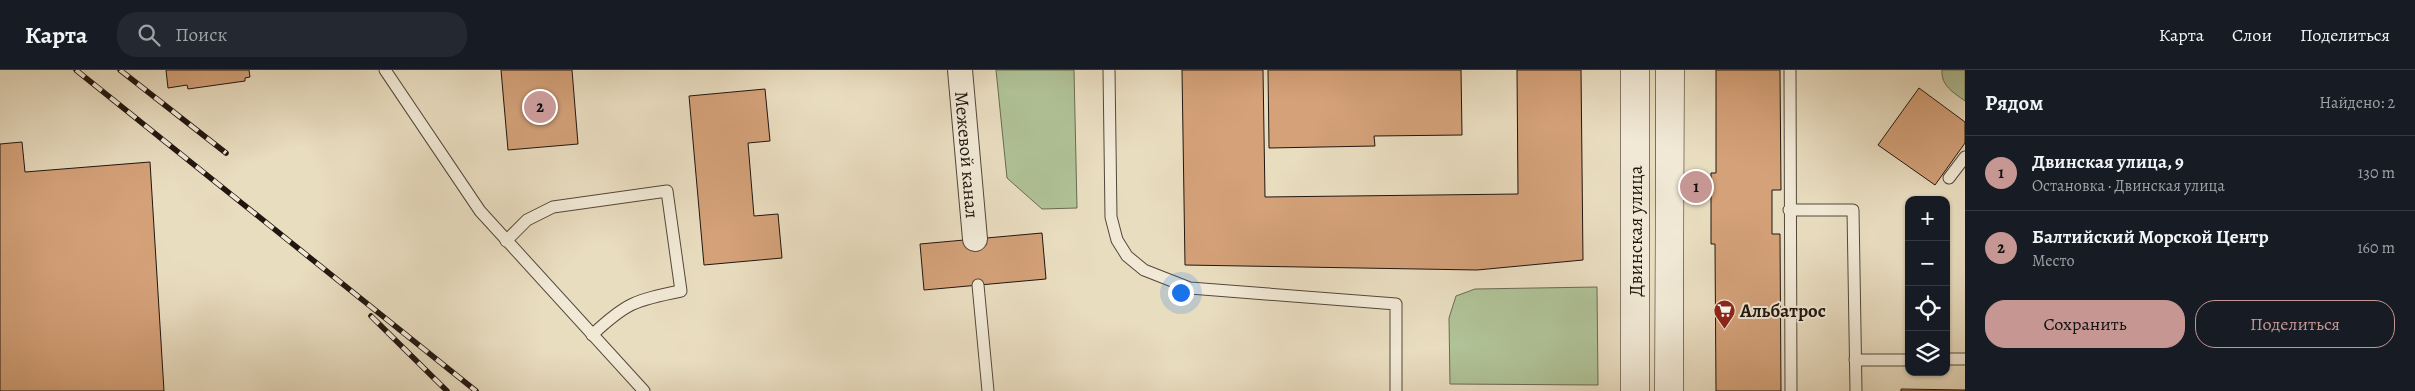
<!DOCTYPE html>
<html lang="ru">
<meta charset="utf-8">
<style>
body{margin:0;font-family:Alegreya,serif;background:#242831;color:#f1f3f6}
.controls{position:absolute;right:15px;bottom:15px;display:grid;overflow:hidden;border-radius:10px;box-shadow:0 1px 4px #0004}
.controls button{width:45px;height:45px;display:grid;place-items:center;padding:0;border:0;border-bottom:1px solid #363941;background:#171b24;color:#f1f3f6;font:25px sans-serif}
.you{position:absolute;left:1180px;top:222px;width:18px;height:18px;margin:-12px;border:4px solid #fff;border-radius:50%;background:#1a73e8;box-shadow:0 0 0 8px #1a73e833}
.badge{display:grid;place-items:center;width:32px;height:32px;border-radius:50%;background:#c59692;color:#111;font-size:16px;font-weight:700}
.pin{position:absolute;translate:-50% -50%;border:2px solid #fff;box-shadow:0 1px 5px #0006}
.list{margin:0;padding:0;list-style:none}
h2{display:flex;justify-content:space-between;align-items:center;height:65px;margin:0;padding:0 20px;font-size:21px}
h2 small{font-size:16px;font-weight:400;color:#9ea1a6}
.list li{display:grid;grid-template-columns:32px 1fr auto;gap:15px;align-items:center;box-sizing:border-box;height:75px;padding:0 20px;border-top:1px solid #363941}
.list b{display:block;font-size:19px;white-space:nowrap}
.list p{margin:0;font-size:16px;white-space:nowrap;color:#9ea1a6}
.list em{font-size:16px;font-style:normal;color:#9ea1a6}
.actions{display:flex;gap:10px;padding:15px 20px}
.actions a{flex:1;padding:11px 0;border:1px solid #c59692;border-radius:20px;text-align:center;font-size:18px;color:#c59692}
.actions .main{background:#c59692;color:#111}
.icon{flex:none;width:28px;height:28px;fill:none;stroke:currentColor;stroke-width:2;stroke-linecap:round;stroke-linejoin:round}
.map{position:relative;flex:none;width:1965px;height:321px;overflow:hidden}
header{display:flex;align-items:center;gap:30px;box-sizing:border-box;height:70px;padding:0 25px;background:#171b24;border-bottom:1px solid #363941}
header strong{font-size:24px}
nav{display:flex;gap:28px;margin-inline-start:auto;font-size:18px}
.search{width:350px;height:45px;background:#242831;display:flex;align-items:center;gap:12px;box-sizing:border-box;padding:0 18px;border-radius:20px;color:#9ea1a6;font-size:19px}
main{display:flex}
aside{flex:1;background:#171b24}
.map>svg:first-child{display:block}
.green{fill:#b0c297;stroke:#686c53}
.building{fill:#d4a179;stroke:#21160f}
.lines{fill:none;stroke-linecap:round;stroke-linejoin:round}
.lane-casing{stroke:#53483b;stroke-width:13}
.street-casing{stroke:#53483b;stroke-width:26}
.secondary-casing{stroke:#21160f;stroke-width:29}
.lane{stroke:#f1e9d6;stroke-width:11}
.street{stroke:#f1e9d6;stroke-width:24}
.secondary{stroke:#f1e9d6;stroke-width:28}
.rail-casing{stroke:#21160f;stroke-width:5.5}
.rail{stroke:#f1e9d6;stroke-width:4;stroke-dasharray:11;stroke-linecap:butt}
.labels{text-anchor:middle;stroke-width:4;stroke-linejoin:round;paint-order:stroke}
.street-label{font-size:19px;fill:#21160f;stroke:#f1e9d6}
.poi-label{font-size:19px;font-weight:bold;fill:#21160f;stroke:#f1e9d6;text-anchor:start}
</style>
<header>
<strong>Карта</strong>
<div class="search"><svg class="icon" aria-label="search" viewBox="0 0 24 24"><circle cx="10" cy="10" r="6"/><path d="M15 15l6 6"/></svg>Поиск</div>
<nav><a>Карта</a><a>Слои</a><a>Поделиться</a></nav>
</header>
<main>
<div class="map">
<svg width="1965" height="321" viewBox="0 0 1965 321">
<rect width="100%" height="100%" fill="#e9ddc0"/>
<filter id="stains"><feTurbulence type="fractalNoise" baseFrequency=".004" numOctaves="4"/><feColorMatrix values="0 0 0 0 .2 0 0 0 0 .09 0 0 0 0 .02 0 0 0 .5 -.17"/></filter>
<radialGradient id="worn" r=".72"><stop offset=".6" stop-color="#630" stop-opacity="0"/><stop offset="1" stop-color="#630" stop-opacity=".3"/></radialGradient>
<g class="green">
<polygon points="996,0 1074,0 1077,138 1042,139 1007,108"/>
<path d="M1942,0H1965V31C1953,22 1941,16 1942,0Z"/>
<polygon points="1597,217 1598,315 1450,314 1449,248 1456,226 1475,219"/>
</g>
<g class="building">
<polygon points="166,0 249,0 250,7 245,8 245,11 188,19 187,15 168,18"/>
<polygon points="501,0 572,0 578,74 508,80"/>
<polygon points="1182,0 1263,0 1265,127 1518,124 1517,0 1581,0 1583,190 1477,200 1185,195"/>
<polygon points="1268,0 1461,0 1462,65 1374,66 1375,76 1269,78"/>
<polygon points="1716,0 1780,0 1781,120 1772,120 1772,164 1780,164 1781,321 1716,321 1715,174 1711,174 1711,103 1716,103"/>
<polygon points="1919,18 1965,52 1965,73 1935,115 1878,75"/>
<polygon points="765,19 770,71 748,73 754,146 778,144 782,188 704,195 689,26"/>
<polygon points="22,72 25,102 150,92 164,321 0,321 0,74"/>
<polygon points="1042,163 1046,209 924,220 920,174"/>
<polygon points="1901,319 1965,320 1965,321 1901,321"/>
</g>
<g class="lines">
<defs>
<g id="lane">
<polyline points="385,0 480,141 644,321"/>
<polyline points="1109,0 1111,147 1117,170 1127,186 1144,200 1190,218 1396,234 1396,321"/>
<polyline points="1790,0 1791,321"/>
<polyline points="1949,108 1965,87"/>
<polyline points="1789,140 1853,140 1856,321"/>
<path d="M506,171L527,150L553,137L667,121L681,221C635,230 626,233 592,265"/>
<polyline points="978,215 988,321"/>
<polyline points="1946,289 1965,289"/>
<polyline points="1855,290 1909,290"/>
</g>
<g id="street">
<path id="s1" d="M960,0L975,169"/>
</g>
<g id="secondary">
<polyline points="1635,0 1635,321"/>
<polyline points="1669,321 1670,0"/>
</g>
</defs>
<use href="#lane" class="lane-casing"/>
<use href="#street" class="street-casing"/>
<use href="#secondary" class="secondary-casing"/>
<use href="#lane" class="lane"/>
<use href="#street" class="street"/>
<use href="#secondary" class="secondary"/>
<defs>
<g id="rail">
<polyline points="76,0 476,321"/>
<polyline points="120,0 226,83"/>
<polyline points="371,246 447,321"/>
</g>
</defs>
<use href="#rail" class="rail-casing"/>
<use href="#rail" class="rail"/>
</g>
<defs>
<symbol id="supermarket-pin" viewBox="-11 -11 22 30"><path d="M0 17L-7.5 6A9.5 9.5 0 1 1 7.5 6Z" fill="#8f2418" stroke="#f1e9d6"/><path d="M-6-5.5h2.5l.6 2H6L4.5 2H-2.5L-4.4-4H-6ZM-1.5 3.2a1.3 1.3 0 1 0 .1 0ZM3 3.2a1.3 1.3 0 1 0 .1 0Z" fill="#fff"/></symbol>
</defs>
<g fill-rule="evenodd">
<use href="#supermarket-pin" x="1712" y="228" width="25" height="34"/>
</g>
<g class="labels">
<g class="street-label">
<text dy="7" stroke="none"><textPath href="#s1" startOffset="85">Межевой канал</textPath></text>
<text transform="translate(1635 161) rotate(-90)" y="7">Двинская улица</text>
</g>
<g class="poi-label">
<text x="1740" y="247">Альбатрос</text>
</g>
</g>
<rect width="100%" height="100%" filter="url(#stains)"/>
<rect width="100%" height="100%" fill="url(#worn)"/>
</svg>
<div class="controls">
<button>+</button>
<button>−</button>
<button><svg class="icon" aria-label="locate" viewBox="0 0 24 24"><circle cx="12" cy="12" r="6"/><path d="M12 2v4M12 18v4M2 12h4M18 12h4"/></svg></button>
<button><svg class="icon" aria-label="layers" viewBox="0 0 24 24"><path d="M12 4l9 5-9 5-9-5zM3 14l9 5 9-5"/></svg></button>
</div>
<div class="you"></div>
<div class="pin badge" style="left:1696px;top:117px">1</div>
<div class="pin badge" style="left:540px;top:37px">2</div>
</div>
<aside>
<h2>Рядом<small>Найдено: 2</small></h2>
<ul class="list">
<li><span class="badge">1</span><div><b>Двинская улица, 9</b><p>Остановка · Двинская улица</p></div><em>130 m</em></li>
<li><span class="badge">2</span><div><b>Балтийский Морской Центр</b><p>Место</p></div><em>160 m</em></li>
</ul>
<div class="actions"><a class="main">Сохранить</a><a>Поделиться</a></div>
</aside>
</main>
